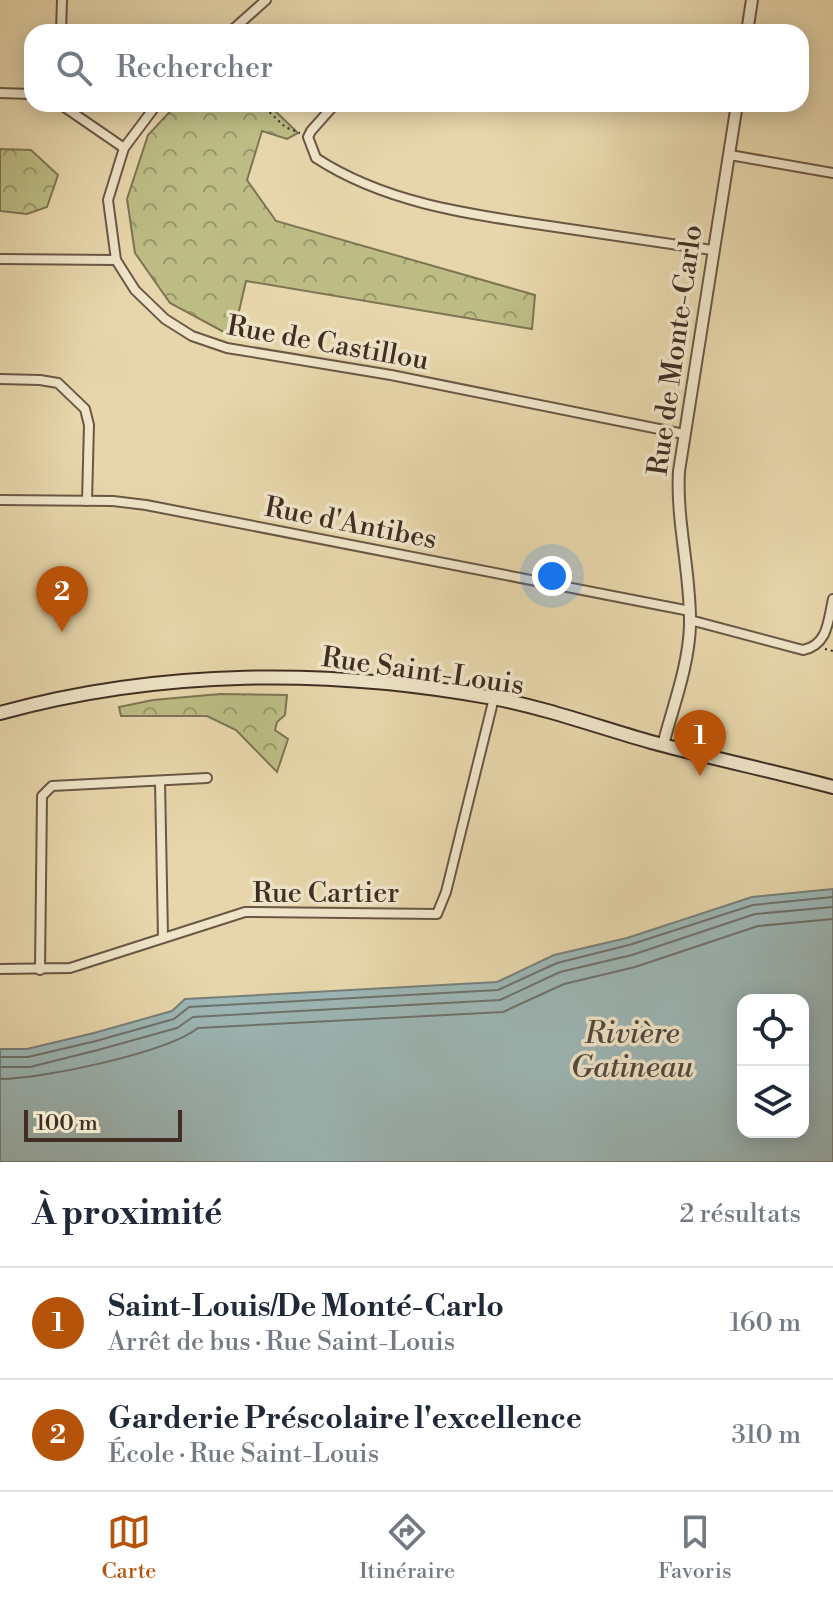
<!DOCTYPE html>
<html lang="fr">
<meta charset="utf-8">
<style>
body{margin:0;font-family:"Libre Bodoni",serif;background:#f2f2f3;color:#1f2937}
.controls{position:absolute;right:24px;bottom:24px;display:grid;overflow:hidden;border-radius:16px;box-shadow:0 4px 20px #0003}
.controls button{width:72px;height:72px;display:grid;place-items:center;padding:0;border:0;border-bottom:2px solid #e0e1e3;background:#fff;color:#1f2937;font:40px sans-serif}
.scale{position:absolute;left:24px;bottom:20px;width:158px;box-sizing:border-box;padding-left:8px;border:4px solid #402e23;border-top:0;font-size:22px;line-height:28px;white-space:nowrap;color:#402e23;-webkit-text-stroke:6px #efe4c8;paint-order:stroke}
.you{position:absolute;left:552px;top:576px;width:28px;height:28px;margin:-20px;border:6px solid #fff;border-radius:50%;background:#1a73e8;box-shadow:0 0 0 12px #1a73e833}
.badge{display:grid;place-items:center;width:52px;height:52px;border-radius:50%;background:#b45309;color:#fff;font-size:26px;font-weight:700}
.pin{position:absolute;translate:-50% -66px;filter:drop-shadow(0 2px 4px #0008)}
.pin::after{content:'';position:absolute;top:42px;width:28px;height:24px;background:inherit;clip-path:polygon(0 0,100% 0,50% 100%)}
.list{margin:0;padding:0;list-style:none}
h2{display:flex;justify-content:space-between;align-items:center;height:104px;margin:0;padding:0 32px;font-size:34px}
h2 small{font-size:26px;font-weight:400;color:#747a83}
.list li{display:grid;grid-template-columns:52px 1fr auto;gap:24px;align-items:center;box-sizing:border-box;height:112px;padding:0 32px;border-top:2px solid #e0e1e3}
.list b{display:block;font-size:30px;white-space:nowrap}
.list p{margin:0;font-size:26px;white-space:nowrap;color:#747a83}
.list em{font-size:26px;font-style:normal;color:#747a83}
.icon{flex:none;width:44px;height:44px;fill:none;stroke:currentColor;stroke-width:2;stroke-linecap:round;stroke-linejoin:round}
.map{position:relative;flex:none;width:833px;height:1162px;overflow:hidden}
.search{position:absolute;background:#fff;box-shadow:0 4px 20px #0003;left:24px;right:24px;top:24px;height:88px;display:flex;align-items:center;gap:20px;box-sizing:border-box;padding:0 28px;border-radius:24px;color:#747a83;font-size:30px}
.sheet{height:328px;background:#fff}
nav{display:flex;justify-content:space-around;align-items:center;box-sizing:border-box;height:112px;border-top:2px solid #e0e1e3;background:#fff;font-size:22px;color:#747a83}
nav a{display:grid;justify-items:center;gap:4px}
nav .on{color:#b45309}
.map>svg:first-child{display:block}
.forest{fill:url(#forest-crowns);stroke:#7e7554;stroke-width:2}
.water{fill:#9cb6b5;stroke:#77807b;stroke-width:2;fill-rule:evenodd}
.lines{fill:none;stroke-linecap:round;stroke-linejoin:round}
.shore{stroke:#6e726c;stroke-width:2}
.minor-casing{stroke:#6a5845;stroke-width:12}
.tertiary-casing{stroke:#6a5845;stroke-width:14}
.secondary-casing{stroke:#402e23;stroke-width:16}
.path{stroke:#402e23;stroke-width:2;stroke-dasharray:2 4;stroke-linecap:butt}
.minor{stroke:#efe4c8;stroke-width:8}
.tertiary{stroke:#efe4c8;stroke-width:10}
.secondary{stroke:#efe4c8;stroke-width:12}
.labels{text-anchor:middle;stroke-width:7;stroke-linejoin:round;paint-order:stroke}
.street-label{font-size:28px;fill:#402e23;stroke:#efe4c8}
.water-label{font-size:30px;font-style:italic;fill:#524940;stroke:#efe4c8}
</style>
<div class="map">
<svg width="833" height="1162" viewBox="0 0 833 1162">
<defs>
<pattern id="forest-crowns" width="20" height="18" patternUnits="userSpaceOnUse" patternTransform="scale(2)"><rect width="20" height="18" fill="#bcbc84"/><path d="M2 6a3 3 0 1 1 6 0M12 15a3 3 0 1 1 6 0" fill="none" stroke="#9a996c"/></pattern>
</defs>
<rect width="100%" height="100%" fill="#e7d6ab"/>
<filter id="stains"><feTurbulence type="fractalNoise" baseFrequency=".0025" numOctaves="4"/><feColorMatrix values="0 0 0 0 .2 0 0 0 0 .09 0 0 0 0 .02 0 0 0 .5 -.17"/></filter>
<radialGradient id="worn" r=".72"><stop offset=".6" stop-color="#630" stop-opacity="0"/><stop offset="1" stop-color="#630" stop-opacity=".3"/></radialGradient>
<g class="forest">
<polygon points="177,104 268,104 298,133 287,139 262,131 247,180 276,221 535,295 532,329 246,281 233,337 170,303 135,253 127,199 148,135"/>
<polygon points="0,149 31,150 58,175 47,207 27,214 0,211"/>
<polygon points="220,694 287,695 285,715 277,722 275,730 288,739 277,772 236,730 207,716 121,716 119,707 153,700"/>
</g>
<path class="water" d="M833,889V1162H0V1049H27L94,1033L172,1011L185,999L497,982L554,955L627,938L752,897ZM743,1000H803V1132H743Z"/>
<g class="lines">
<g class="shore">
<polyline points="0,1057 28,1057 96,1041 174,1019 189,1007 498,990 557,963 629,945 753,905 833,897"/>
<polyline points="0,1067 30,1067 98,1050 177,1028 193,1017 500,1000 560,972 632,955 755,914 833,907"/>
<path d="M0,1079C42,1079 166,1053 198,1028L503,1012L564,984L635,967L758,926L833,919"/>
</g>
<defs>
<g id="minor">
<polyline points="61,32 62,0"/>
<polyline points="230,32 266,0"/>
<polyline points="0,93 32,94"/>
<polyline points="60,104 124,148"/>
<polyline points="157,104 124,148 108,200 116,260 135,290 165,319 192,336 227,348 391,375 684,434"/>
<path d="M335,104L311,131L308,137L316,158C385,203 468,214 549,226C603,234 658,242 712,250"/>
<polyline points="730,155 833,173"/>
<polyline points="0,259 116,260"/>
<polyline points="0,379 40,380 58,383 85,409 89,425 87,501"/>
<polyline points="0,500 113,501 146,505 690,611"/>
<path d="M690,620L803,650C828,645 828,621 833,599"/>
<polyline points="160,781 163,937"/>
<polyline points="0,969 70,968 245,912 437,914 446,892 494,698"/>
<polyline points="40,970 42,796 52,786 207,778"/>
</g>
<g id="tertiary">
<polyline points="747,32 752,0"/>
<path d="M663,745C673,706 689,665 690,625C691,573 676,522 679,471L737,104"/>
</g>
<path id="secondary" d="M0,713C160,669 330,668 493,698C546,708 598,727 651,742C711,758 772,771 833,787"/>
</defs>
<use href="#minor" class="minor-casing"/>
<use href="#tertiary" class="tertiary-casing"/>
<use href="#secondary" class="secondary-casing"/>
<g class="path">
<polyline points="261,104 285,127 300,133"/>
<polyline points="825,649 833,651"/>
</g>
<use href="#minor" class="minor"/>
<use href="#tertiary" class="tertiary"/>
<use href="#secondary" class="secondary"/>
</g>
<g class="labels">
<g class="street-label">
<text transform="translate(328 342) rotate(10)" y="10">Rue de Castillou</text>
<text transform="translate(674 350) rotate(-82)" y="10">Rue de Monte-Carlo</text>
<text transform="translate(351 522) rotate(11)" y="10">Rue d'Antibes</text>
<text transform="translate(423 670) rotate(8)" y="10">Rue Saint-Louis</text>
<text x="326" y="902">Rue Cartier</text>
</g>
<g class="water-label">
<text x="632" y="1043">Rivière<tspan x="632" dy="34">Gatineau</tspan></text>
</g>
</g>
<rect width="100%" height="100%" filter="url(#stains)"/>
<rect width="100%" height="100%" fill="url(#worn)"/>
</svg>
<div class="controls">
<button><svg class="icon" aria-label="locate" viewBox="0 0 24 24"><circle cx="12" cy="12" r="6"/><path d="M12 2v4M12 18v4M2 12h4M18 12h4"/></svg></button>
<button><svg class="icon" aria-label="layers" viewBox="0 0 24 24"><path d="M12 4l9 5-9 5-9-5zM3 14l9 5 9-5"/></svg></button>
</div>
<div class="scale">100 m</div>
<div class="you"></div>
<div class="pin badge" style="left:700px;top:776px">1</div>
<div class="pin badge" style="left:62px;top:632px">2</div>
<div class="search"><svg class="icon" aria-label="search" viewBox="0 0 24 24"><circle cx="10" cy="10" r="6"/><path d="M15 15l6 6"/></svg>Rechercher</div>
</div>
<section class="sheet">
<h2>À proximité<small>2 résultats</small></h2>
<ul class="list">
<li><span class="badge">1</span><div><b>Saint-Louis/De Monté-Carlo</b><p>Arrêt de bus · Rue Saint-Louis</p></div><em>160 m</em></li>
<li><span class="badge">2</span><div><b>Garderie Préscolaire l'excellence</b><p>École · Rue Saint-Louis</p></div><em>310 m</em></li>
</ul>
</section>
<nav>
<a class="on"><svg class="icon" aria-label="map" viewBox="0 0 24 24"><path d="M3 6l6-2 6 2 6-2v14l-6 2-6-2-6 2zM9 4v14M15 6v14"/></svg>Carte</a>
<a><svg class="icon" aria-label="directions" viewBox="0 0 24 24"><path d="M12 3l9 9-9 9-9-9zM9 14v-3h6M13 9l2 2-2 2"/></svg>Itinéraire</a>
<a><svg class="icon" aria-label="saved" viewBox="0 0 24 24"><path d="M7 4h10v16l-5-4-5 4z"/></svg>Favoris</a>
</nav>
